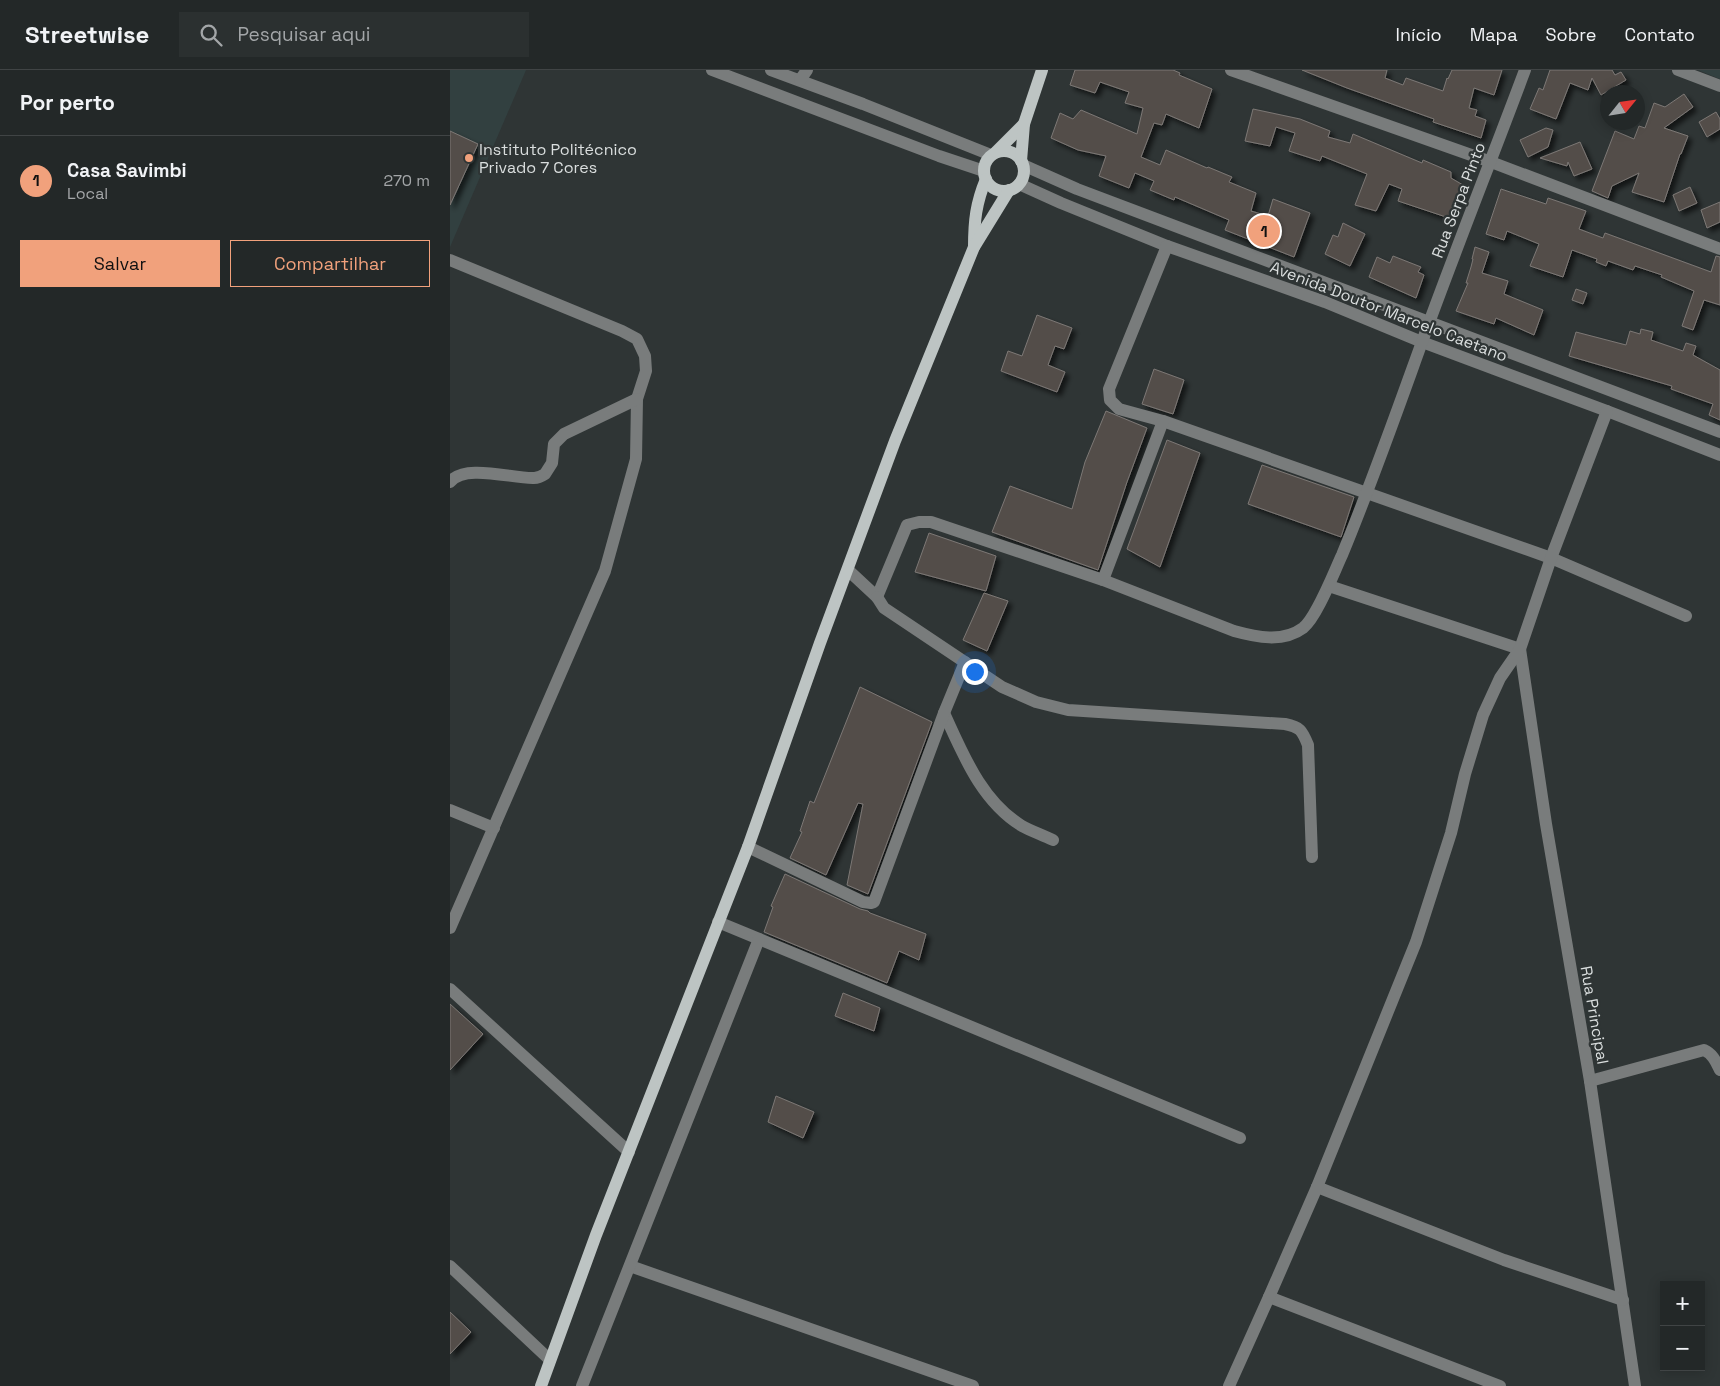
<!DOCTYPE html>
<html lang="pt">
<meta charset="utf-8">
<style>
body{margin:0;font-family:"Space Grotesk",sans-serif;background:#2b3030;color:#f1f3f6}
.controls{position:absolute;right:15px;bottom:15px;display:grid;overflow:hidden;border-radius:0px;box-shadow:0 2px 12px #0003}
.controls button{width:45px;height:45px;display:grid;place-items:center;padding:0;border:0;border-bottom:1px solid #404445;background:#232828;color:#f1f3f6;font:25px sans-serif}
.compass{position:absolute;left:1150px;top:15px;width:45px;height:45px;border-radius:50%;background:#232828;box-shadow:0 2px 12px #0003;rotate:60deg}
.you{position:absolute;left:524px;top:601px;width:18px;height:18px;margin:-12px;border:4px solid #fff;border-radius:50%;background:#1a73e8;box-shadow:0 0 0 8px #1a73e833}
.badge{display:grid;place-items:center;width:32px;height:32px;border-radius:50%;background:#f1a17c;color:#111;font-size:16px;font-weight:700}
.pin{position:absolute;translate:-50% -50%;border:2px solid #fff;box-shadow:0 1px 5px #0006}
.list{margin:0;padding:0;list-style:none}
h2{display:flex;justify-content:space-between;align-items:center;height:65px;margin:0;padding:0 20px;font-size:21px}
h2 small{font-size:16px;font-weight:400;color:#a3a6a8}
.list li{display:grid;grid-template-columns:32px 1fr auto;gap:15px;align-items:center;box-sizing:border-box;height:90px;padding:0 20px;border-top:1px solid #404445}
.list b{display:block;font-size:19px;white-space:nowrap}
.list p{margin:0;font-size:16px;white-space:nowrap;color:#a3a6a8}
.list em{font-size:16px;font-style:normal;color:#a3a6a8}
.actions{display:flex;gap:10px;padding:15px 20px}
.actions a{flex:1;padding:11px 0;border:1px solid #f1a17c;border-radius:0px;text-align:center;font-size:18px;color:#f1a17c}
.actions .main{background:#f1a17c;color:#111}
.icon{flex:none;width:28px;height:28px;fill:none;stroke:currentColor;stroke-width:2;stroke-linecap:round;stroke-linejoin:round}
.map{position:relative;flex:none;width:1270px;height:1316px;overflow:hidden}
header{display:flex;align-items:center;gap:30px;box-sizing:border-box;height:70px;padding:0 25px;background:#232828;border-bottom:1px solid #404445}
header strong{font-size:24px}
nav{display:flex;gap:28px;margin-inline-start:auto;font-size:18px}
.search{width:350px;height:45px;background:#2b3030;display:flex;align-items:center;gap:12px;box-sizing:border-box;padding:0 18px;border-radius:0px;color:#a3a6a8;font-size:19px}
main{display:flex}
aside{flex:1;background:#232828}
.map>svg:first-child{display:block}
.built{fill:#324040}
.building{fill:#524d4a;stroke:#7d7875;filter:url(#shadow)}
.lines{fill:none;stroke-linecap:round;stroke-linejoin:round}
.minor{stroke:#797c7c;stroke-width:12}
.major{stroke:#bdc4c3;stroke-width:12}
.poi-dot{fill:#f1a17c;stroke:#2f3535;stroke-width:2}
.labels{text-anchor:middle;stroke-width:4.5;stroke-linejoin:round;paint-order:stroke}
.poi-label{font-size:16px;fill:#dadede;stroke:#2f3535;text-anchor:start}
.street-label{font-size:16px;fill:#dadede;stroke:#2f3535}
</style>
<header>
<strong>Streetwise</strong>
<div class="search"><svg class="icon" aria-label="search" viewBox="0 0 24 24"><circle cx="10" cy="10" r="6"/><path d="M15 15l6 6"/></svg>Pesquisar aqui</div>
<nav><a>Início</a><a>Mapa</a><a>Sobre</a><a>Contato</a></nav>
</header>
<main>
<aside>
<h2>Por perto<small></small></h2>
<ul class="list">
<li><span class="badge">1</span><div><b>Casa Savimbi</b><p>Local</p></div><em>270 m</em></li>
</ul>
<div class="actions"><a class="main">Salvar</a><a>Compartilhar</a></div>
</aside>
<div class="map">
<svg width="1270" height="1316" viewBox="0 0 1270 1316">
<defs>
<filter id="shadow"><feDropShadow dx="4" dy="4" stdDeviation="2.5" flood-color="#0009"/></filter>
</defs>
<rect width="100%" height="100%" fill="#2f3535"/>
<g class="built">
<polygon points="0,0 76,0 0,177"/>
<polygon points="1248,0 1270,0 1270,9"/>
</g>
<g class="building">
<polygon points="625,0 723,0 730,3 729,5 762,19 749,58 716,44 712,55 704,53 691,87 710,95 716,80 757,98 758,97 782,107 779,112 806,123 801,141 818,146 823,129 860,143 844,187 775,160 779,150 725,127 724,130 700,120 704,111 685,103 679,118 649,106 656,86 628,80 601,68 610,43 623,49 631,40 687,64 693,38 675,33 679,22 650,12 645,23 620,15"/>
<polygon points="852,0 937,0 935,8 953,15 956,8 993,21 997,8 998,9 1002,0 1052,0 1044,25 1024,18 1019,38 1027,40 1025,46 1036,50 1031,68 983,52 984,49 897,18"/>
<polygon points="1100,0 1162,0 1165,5 1171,2 1176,10 1151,25 1142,8 1138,20 1120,13 1106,49 1080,39 1089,18 1093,20"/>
<polygon points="1234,24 1243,37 1214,58 1238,66 1231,84 1230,84 1214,132 1182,122 1189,103 1162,116 1158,128 1142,121 1165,61 1184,69 1189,56 1195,58 1204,33 1215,37"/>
<polygon points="803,39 850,49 880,61 878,67 900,73 903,64 972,93 973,90 1001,102 1001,108 1013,115 999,148 948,131 952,119 939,114 926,141 905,135 917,104 872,86 870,91 839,81 845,63 826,57 820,76 795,71"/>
<polygon points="1266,42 1270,49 1270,59 1257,67 1249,52"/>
<polygon points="1096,58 1103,60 1098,77 1078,87 1070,70"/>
<polygon points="0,61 28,74 0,135"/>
<polygon points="1130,72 1142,99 1124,106 1118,92 1117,96 1090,88"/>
<polygon points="1240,117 1247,133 1229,141 1223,125"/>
<polygon points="1051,119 1096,134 1098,128 1136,141 1129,159 1153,168 1155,163 1261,202 1266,186 1270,187 1270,235 1254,230 1243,260 1232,256 1244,221 1211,207 1212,205 1185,196 1183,200 1158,191 1156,196 1146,192 1147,189 1122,180 1113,207 1080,196 1089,174 1057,161 1054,170 1036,164"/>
<polygon points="1270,132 1270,152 1257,158 1251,140"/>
<polygon points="893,153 915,164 900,196 875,184 883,165 888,167"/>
<polygon points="1025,177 1039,182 1032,203 1058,211 1054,224 1093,240 1084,265 1046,248 1044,254 1006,241 1018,213 1016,213 1021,197 1023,189 1022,189"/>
<polygon points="943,186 971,197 968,202 974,205 966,228 919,207 927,187 940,193"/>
<polygon points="1126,219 1137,223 1133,234 1122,230"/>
<polygon points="587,245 622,258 614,279 605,276 598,295 615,302 607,322 551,301 558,281 572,286"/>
<polygon points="1191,259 1203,262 1201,270 1233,281 1236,273 1246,276 1243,285 1270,300 1270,350 1259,345 1263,334 1221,319 1222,316 1119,286 1126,262 1176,275 1180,261 1190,264"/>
<polygon points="704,299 734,310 723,344 692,334"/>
<polygon points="656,341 697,358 677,412 648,500 542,462 560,416 622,439 635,392"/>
<polygon points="717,370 750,383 710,497 677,479"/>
<polygon points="812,395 904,427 891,467 798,434"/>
<polygon points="479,463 546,486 536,521 465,502"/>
<polygon points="534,523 558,531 537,581 513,570"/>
<polygon points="410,617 482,652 418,824 397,815 413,734 408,733 376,805 340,788 352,762 350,761 360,731 364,733"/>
<polygon points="335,804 410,839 418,841 420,843 476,864 469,890 449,881 437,913 314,862 323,837 321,836"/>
<polygon points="393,923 430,938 424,961 385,946"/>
<polygon points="0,934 33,964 0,1000"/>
<polygon points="326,1026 364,1042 353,1068 318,1052"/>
<polygon points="0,1242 21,1262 0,1284"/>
</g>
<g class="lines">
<g class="minor">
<polyline points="262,0 489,86 534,101"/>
<polyline points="321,0 413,34 541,85"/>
<polyline points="781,0 1041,92 1270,179"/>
<polyline points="1228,0 1270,16"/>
<polyline points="350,10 357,0"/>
<polyline points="573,95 627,119 1270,362"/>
<polyline points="569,114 611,133 717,176 875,232 972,272 1157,341 1270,385"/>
<polyline points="717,176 659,319 660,330 669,339 713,351 1101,488 1236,546"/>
<polyline points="0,190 172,261 187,269 195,286 196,301 187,329 186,389 155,501 0,858"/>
<path d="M0,412C15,393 63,409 84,408C88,408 92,406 95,404L102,393L104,374L114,364L187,329"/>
<path d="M398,500L427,527L457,455L469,452H481L653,510L784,561C806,567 833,573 853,558C867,547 884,502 892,485C921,415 946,344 972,272C1005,181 1041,91 1075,0"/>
<polyline points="653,510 713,351"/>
<polyline points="879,516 1070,579 1096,754 1140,1011 1185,1316"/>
<path d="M427,527L434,538L552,617L586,632L618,640L835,654C850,657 852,660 858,675L862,787"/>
<path d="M494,643C513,684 531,731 572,756C581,761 593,765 603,770"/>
<polyline points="0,740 44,758"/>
<polyline points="298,777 413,832 421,833 424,832 494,643 515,592"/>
<polyline points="268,852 790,1068"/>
<polyline points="0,919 179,1082"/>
<path d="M1140,1011L1254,980C1263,984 1266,992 1270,1000"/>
<polyline points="867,1117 1054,1190 1173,1230"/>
<polyline points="0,1196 100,1290"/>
<polyline points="180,1196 523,1316"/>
<polyline points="819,1227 1050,1316"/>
<polyline points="132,1316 309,869"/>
<polyline points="779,1316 819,1227 867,1117 966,872 1001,763 1015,704 1033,645 1050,608 1070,579 1101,488 1157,341"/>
</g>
<g class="major">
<circle cx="554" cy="101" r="20"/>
<polyline points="546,82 574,54"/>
<polyline points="571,91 574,54 592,0"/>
<path d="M524,177C524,151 526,133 536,109"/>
<polyline points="91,1316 146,1165 298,777 370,573 445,371 524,177 559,120"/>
</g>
</g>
<circle class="poi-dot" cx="19" cy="88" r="5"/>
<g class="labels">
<g class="poi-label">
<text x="29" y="85">Instituto Politécnico<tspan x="29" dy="18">Privado 7 Cores</tspan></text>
</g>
<g class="street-label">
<text transform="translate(1008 130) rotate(-69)" y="6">Rua Serpa Pinto</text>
<text transform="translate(939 241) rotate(21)" y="6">Avenida Doutor Marcelo Caetano</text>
<text transform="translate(1145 945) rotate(80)" y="6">Rua Principal</text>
</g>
</g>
</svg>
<div class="controls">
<button>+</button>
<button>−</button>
</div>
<svg class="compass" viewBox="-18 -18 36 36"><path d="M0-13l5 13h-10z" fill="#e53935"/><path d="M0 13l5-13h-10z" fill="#a3a6a8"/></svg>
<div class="you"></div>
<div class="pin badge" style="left:814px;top:161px">1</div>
</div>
</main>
